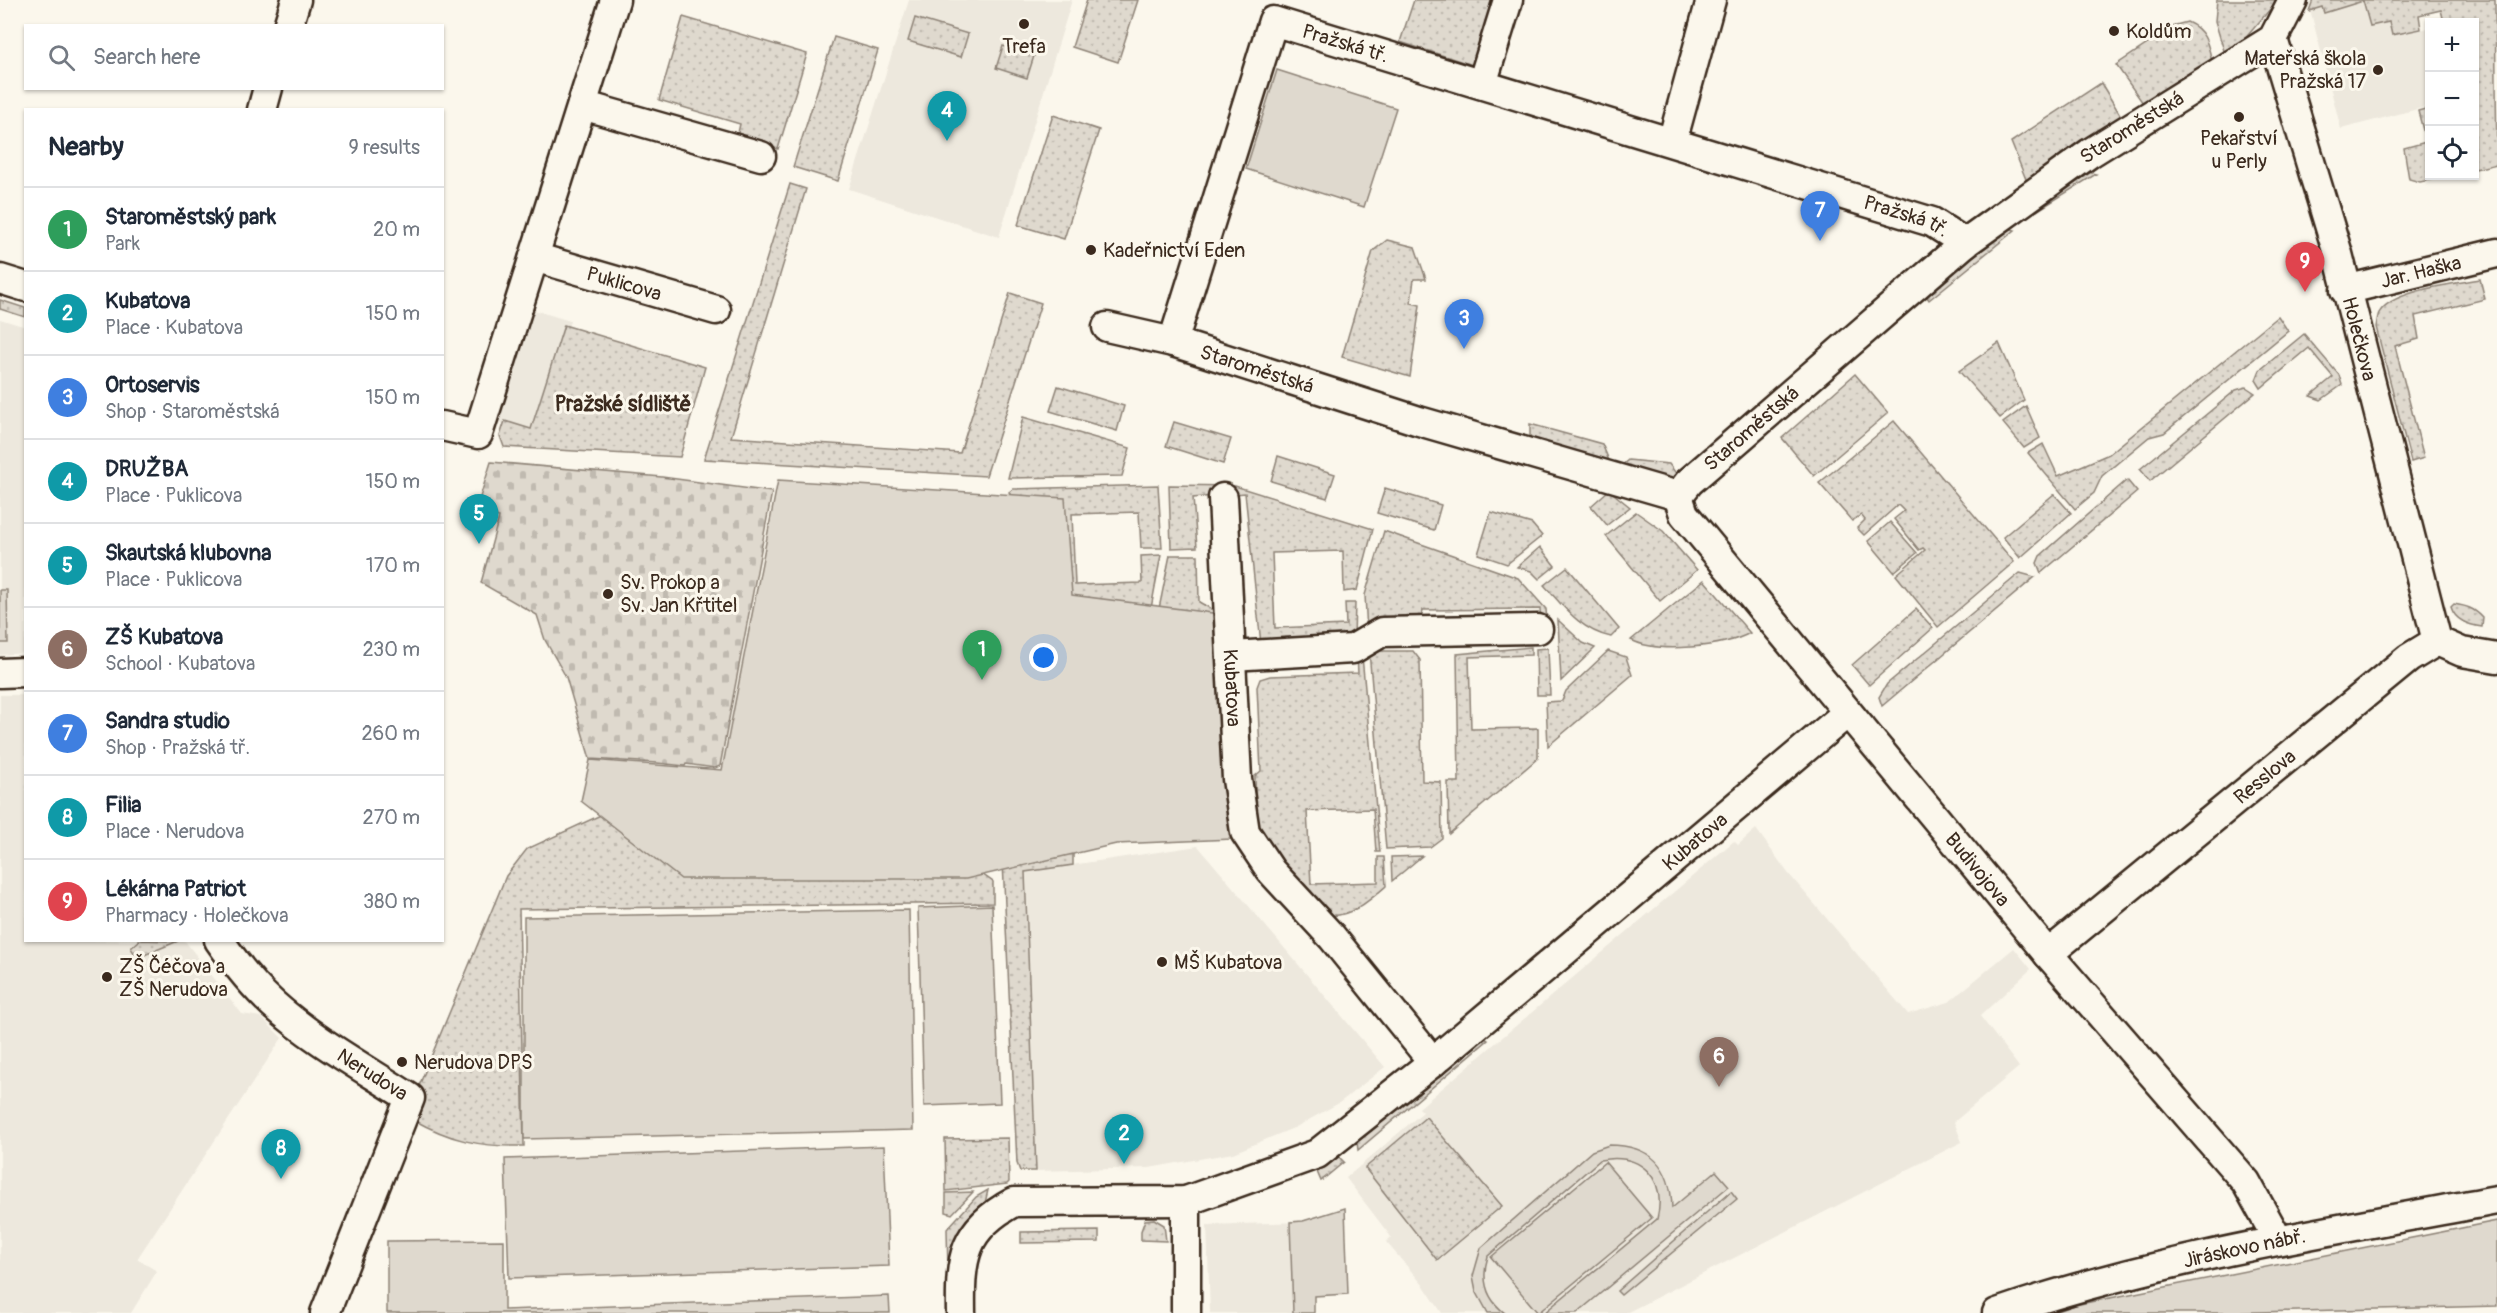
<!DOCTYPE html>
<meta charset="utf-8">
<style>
body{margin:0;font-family:Pangolin,sans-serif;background:#f6f6f7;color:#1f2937}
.controls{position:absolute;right:18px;top:18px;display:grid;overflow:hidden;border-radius:0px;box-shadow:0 2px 4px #0004}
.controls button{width:54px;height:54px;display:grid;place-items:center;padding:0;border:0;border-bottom:2px solid #e0e1e3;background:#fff;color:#1f2937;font:30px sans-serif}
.you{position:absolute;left:1044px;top:658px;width:21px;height:21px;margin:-15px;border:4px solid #fff;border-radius:50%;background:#1a73e8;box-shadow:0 0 0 9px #1a73e833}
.badge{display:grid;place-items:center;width:39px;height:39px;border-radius:50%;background:#3b2a1e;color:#fff;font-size:20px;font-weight:700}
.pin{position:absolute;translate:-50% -50px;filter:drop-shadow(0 2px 3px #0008)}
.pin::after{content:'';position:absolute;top:32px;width:21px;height:18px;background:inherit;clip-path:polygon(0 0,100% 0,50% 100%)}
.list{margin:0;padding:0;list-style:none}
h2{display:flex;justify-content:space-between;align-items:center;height:78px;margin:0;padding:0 24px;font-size:26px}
h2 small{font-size:20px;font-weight:400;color:#747a83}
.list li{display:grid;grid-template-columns:39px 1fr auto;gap:18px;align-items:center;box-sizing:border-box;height:84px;padding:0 24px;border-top:2px solid #e0e1e3}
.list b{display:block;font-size:22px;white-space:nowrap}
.list p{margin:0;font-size:20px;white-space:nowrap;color:#747a83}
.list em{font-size:20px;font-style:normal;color:#747a83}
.icon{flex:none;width:33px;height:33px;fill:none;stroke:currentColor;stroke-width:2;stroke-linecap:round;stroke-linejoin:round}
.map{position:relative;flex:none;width:2497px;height:1313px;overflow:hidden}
.search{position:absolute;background:#fff;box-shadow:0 2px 4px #0004;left:24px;top:24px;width:420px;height:66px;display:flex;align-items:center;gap:15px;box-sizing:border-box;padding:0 21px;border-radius:0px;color:#747a83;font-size:22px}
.panel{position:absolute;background:#fff;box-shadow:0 2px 4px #0004;left:24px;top:108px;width:420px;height:834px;border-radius:0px}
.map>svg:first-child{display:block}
.built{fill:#ede8dd}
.grass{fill:url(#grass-dots);stroke:#8d8276;stroke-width:1.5}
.cemetery{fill:url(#cemetery-stones);stroke:#8d8276;stroke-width:1.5}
.park{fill:#dfd9ce;stroke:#8d8276;stroke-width:1.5}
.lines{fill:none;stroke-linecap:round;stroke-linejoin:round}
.minor-casing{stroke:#3b2a1e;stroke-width:33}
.minor{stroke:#fbf7ec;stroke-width:28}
.poi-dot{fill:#3b2a1e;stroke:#fbf7ec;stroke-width:2}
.labels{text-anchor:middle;stroke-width:6;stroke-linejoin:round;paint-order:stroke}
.poi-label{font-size:20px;fill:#3b2a1e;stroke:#fbf7ec;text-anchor:start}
.street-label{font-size:20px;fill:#3b2a1e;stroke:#fbf7ec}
.neighbourhood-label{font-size:21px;font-weight:bold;fill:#3b2a1e;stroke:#fbf7ec}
</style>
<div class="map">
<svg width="2497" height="1313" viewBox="0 0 2497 1313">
<defs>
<pattern id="grass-dots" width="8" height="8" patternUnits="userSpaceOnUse" patternTransform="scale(1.5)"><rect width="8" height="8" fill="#dfd9ce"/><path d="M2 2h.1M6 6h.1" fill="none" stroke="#c0bab0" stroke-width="1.8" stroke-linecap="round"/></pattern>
<pattern id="cemetery-stones" width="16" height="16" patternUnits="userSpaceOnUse" patternTransform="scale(1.5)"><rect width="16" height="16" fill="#dfd9ce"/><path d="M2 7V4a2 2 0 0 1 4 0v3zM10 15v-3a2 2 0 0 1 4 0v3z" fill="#c0bab0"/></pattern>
</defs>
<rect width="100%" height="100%" fill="#fbf7ec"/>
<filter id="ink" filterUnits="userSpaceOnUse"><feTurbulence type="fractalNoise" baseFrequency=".0167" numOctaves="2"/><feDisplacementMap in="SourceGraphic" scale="12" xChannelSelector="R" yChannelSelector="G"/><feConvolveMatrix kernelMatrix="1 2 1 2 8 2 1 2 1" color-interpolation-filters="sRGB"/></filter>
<g filter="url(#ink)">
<g class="built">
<polygon points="909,0 1072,0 999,237 849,189"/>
<polygon points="2317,0 2364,0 2389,22 2392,35 2429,28 2429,106 2341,129 2311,13"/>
<polygon points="534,310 570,321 533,434 498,422"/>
<polygon points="0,319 26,327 25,653 0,655"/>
<polygon points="0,695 25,695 26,940 185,941 242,1014 261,1017 282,1038 137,1259 157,1271 131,1313 0,1313"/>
<polygon points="1756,829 1788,873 1908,1014 1949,1002 2014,948 2031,969 1980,1016 2019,1067 1954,1122 1962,1142 1626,1313 1442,1313 1424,1286 1386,1242 1391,1237 1346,1178 1423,1112 1419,1108 1734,841 1738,845"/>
<polygon points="1198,846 1385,1067 1339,1103 1296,1127 1233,1153 1149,1168 1036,1171 1025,872"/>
<polygon points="1345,1208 1348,1294 1314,1296 1314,1313 1210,1313 1207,1225 1303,1222"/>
</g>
<g class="grass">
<polygon points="1087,0 1138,0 1118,62 1072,47"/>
<polygon points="1414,0 1500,0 1479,67 1400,42"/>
<polygon points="2217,0 2276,0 2277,1 2243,41 2225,54 2215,21"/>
<polygon points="2313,0 2495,0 2497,164 2475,169 2474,22 2444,22 2441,10 2419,15 2421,29 2392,35 2389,22 2370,26 2363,1 2324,13 2322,7 2309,11"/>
<polygon points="683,17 807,54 778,149 737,137 740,124 659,100"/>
<polygon points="915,18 968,34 961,57 908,41"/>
<path d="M2187,22C2206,30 2208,44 2212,62L2145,106L2116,65L2176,25Z"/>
<polygon points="834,37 878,50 838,181 793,167"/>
<polygon points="1003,46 1034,56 1027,78 996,68"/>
<polygon points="2101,83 2124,121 2027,182 2011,142"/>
<polygon points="2429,108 2430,176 2448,176 2420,182 2409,179 2404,148 2426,142 2418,111"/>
<polygon points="1053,115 1099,130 1064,239 1018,225"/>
<polygon points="2087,172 2096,174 2037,211 2037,206"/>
<polygon points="790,184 806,189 731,437 960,453 1010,293 1041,303 986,476 704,459"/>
<polygon points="2005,227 2015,230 1929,300 1924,293"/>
<polygon points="1387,240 1415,247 1426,279 1414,279 1411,303 1420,305 1410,377 1342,357 1373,251"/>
<path d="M2480,279L2485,299L2415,316L2419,339L2395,346L2424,458L2411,462L2376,327C2377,323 2377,317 2379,313C2392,290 2455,284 2480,279Z"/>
<polygon points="0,300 25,308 25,317 0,309"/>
<polygon points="2278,316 2288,331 2164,433 2149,437 2102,476 2094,493 2075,509 2028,453 2043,444 2058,476 2109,454"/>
<polygon points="564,325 705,367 680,457 504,447 500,436 505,421 531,429"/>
<polygon points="2304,334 2339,375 2342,385 2321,400 2310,396 2333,377 2309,348 2261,388 2256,380 2260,370"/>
<polygon points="1999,343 2024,400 2000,418 1959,371"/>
<polygon points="1855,374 1888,413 1814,476 1782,438"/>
<polygon points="1058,386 1124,406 1117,431 1050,411"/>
<polygon points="2246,387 2255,393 2150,481 2140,469 2236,390"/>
<polygon points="2026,406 2040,438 2024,448 2003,423"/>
<polygon points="1023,417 1130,448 1122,476 1008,478"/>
<polygon points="1894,421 2014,562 1938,627 1896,575 1925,550 1923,548 1919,550 1894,519 1904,511 1898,505 1864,535 1857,528 1865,520 1861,515 1852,521 1819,483"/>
<polygon points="1174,422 1231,439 1223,464 1166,446"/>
<polygon points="1530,424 1602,444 1610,463 1530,442"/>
<polygon points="1278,456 1335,474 1327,498 1271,481"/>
<polygon points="1628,460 1669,464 1678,476 1664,480 1620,467"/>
<polygon points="2127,480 2137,492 2041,573 2037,563 2040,556"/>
<polygon points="1158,485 1162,548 1141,548 1139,512 1072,514 1075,585 1142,583 1141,556 1161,555 1140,667 1067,609 1009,492 1013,489"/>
<polygon points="1169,485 1235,486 1373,529 1357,590 1344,592 1343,551 1272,553 1275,628 1346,625 1345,603 1355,603 1354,637 1261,644 1245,493 1193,498 1197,547 1171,548"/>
<polygon points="1385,488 1441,505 1434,530 1377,513"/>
<polygon points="1609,490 1630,507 1607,525 1591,506"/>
<polygon points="2054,494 2071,513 2020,558 2003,537"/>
<polygon points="1491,512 1532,524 1542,536 1507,564 1478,554"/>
<polygon points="1636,512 1663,531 1697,570 1660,601 1606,536"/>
<polygon points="1890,522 1917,553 1894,572 1868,541"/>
<polygon points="1384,531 1518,578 1546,609 1548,637 1542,637 1540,609 1423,610 1419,626 1367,632 1365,595"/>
<polygon points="1540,547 1555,566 1539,579 1531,571 1517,567"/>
<polygon points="1170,555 1198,555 1199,602 1218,613 1145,677"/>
<path d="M1567,567L1619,629L1611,637C1581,631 1564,607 1544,585Z"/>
<polygon points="2020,573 2035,577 1882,706 1879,697 1887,684"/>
<path d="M1704,580L1750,633C1724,647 1658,654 1631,640Z"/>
<path d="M2454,604C2466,606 2474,608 2483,618L2482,627C2469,625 2455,621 2451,607Z"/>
<polygon points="1916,609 1933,628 1869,685 1852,665"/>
<polygon points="1558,620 1583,643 1595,648 1561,681"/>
<polygon points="1531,647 1531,655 1469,657 1471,729 1538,728 1538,758 1449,834 1448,782 1459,782 1457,654"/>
<polygon points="1548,648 1550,695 1537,695 1536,649"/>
<polygon points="1369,651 1413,651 1420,660 1422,781 1441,782 1442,838 1430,847 1386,849"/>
<polygon points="1608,651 1626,657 1632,675 1548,746 1546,702 1562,701 1566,691"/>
<path d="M1357,656H1362L1380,852H1376L1373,809L1307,811L1311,884L1378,882V857H1384L1386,886C1370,900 1349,919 1327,915L1264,842L1256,821L1255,776L1261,771L1257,687L1260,679L1270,676L1358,673Z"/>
<path d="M605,813L979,872L993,882V903L519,909L524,1146C480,1147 451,1141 412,1119L414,1098L506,876L527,849Z"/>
<polygon points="1073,850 1073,865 1025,872 1036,1171 1020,1171 1017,1163 1003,862"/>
<polygon points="1422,856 1392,881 1391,857"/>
<polygon points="139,941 139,940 178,941 137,958 131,948"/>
<polygon points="1483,1037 1488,1040 1358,1150 1357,1142"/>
<polygon points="1426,1117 1502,1206 1437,1260 1365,1168"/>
<polygon points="1008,1138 1009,1182 1007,1184 946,1191 945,1139"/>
<polygon points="1333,1156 1338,1156 1344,1162 1321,1181 1315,1167"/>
<polygon points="988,1190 985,1203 948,1273 947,1229 976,1197"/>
<polygon points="973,1192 952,1214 946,1212 946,1193"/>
<polygon points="1154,1219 1164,1225 1166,1241 1141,1240 1141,1231 1145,1220"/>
<polygon points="1099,1231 1099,1242 1021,1243 1021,1232"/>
</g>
<polygon class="cemetery" points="491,462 662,477 772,492 720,766 715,768 686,764 685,766 657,763 590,759 566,677 545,640 537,615 481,583 499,517 476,510"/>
<g class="park">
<polygon points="1277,70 1396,108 1364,207 1246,169"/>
<polygon points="778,480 1065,498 1072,595 1220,614 1232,839 1116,844 966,879 681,879 581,801 590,760 722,770"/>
<polygon points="0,590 7,590 8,643 0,643"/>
<polygon points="992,905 1000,1103 924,1106 918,908"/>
<polygon points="909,910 913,1130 524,1139 524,917"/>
<path d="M1609,1145C1651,1145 1671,1166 1672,1208L1716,1171L1729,1186L1577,1313H1544L1657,1219C1667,1178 1641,1152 1600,1160L1488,1256C1481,1279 1485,1298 1505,1313H1488L1476,1291L1473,1276L1481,1248L1592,1151Z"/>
<polygon points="884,1146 889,1266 509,1278 505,1159"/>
<polygon points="1605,1162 1652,1218 1538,1313 1491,1257"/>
<polygon points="1731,1191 1737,1199 1621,1295 1617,1291"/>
<polygon points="1345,1208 1348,1294 1314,1296 1314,1313 1293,1313 1290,1222 1303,1221"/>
<polygon points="2497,1221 2497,1306 2221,1313 2052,1313 2075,1305"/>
<polygon points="504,1240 504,1310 889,1296 890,1313 387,1313 387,1241"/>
</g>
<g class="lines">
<defs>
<g id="minor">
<polyline points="288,26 296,0"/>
<path id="s1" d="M2273,39L2338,254L2437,641"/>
<polyline points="1482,84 1508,0"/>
<polyline points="582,105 761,156"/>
<polyline points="262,110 268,88"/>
<polyline points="1672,142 1711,0"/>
<path id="s2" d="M534,257L716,310"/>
<polyline points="0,279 26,287"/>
<path id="s3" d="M2345,290L2497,253"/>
<path id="s4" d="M1107,327L1173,342L1419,421L1678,496"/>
<path id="s5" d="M1173,342L1273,21L1932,222L1965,243"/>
<polyline points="442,426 478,434 615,0"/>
<path id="s6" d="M1678,496L1684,514L2048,954L2246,1182L2278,1240"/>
<path id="s7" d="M1678,496L1689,482L1965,243L2090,153L2273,39L2293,0"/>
<path id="s8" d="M1223,498L1237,779L1245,832L1271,871L1332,937L1433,1062"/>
<polyline points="2437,641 2462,652 2497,658"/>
<polyline points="1231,656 1353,649 1382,632 1538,629"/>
<polyline points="0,673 26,672"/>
<path id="s9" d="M219,940C235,963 252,985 273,1004C313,1040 364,1068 410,1098L325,1313"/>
<path id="s10" d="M2048,954L2409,658L2437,641"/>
<polyline points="1186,1201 1186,1313"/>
<path id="s11" d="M961,1313C960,1258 963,1229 1014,1202L1186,1201L1317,1154L1433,1062L1847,713"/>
<path id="s12" d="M1997,1313C2158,1258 2329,1231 2497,1200"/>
</g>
</defs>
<use href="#minor" class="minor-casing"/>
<use href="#minor" class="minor"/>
</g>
</g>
<g class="poi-dot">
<circle cx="1024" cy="24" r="6"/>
<circle cx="2114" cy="31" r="6"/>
<circle cx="2378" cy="70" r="6"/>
<circle cx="2239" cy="117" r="6"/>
<circle cx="1091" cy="250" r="6"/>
<circle cx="608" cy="594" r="6"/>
<circle cx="1162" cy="962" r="6"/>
<circle cx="107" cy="977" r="6"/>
<circle cx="402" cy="1062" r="6"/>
</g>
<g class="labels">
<g class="poi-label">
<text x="2126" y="38">Koldům</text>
<text x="1024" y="53" text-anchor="middle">Trefa</text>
<text x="2366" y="65" text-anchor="end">Mateřská škola<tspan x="2366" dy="23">Pražská 17</tspan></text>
<text x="2239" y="145" text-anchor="middle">Pekařství<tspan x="2239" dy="23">u Perly</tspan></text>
<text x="1103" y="257">Kadeřnictví Eden</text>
<text x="620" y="589">Sv. Prokop a<tspan x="620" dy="23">Sv. Jan Křtitel</tspan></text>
<text x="1174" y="969">MŠ Kubatova</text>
<text x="119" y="973">ZŠ Čéčova a<tspan x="119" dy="23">ZŠ Nerudova</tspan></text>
<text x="414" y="1069">Nerudova DPS</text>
</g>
<g class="street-label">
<text dy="7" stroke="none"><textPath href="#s5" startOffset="412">Pražská tř.</textPath></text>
<text dy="7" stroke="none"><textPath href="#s7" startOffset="586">Staroměstská</textPath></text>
<text dy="7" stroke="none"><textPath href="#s5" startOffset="999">Pražská tř.</textPath></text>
<text dy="7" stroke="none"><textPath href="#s3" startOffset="78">Jar. Haška</textPath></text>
<text dy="7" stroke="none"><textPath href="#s2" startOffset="94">Puklicova</textPath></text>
<text dy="7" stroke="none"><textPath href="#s1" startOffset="312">Holečkova</textPath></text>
<text dy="7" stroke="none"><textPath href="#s4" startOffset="156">Staroměstská</textPath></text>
<text dy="7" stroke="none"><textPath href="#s7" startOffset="100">Staroměstská</textPath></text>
<text dy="7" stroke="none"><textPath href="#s8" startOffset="190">Kubatova</textPath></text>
<text dy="7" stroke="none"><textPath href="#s10" startOffset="280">Resslova</textPath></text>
<text dy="7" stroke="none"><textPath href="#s11" startOffset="934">Kubatova</textPath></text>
<text dy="7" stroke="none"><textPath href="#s6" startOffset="480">Budivojova</textPath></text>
<text dy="7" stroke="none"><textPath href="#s9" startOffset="206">Nerudova</textPath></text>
<text dy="7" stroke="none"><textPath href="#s12" startOffset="256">Jiráskovo nábř.</textPath></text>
</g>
<g class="neighbourhood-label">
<text x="623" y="411">Pražské sídliště</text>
</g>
</g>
</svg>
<div class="controls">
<button>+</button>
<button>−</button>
<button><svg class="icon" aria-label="locate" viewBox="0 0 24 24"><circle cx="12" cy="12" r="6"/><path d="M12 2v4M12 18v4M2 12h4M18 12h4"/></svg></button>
</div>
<div class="you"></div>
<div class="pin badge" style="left:982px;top:680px;background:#2e9e5b">1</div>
<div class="pin badge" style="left:1124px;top:1164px;background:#0f9aa8">2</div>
<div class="pin badge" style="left:1464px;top:349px;background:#3f7fe0">3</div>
<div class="pin badge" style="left:947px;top:141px;background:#0f9aa8">4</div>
<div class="pin badge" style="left:479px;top:544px;background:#0f9aa8">5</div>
<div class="pin badge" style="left:1719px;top:1087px;background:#8d6e63">6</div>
<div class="pin badge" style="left:1820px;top:241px;background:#3f7fe0">7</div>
<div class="pin badge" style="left:281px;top:1179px;background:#0f9aa8">8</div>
<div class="pin badge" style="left:2305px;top:292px;background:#e0444e">9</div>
<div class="search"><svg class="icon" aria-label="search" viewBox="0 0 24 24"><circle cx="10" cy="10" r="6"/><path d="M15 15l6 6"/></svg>Search here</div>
<section class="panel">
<h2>Nearby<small>9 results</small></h2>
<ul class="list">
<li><span class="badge" style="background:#2e9e5b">1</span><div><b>Staroměstský park</b><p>Park</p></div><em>20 m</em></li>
<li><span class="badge" style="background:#0f9aa8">2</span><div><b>Kubatova</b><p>Place · Kubatova</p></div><em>150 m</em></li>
<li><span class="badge" style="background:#3f7fe0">3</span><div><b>Ortoservis</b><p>Shop · Staroměstská</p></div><em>150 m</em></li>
<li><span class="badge" style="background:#0f9aa8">4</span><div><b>DRUŽBA</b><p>Place · Puklicova</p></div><em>150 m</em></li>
<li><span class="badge" style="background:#0f9aa8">5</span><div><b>Skautská klubovna</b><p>Place · Puklicova</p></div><em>170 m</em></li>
<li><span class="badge" style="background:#8d6e63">6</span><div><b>ZŠ Kubatova</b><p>School · Kubatova</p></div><em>230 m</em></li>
<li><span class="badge" style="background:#3f7fe0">7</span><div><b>Sandra studio</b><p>Shop · Pražská tř.</p></div><em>260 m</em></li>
<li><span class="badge" style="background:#0f9aa8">8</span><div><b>Filia</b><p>Place · Nerudova</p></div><em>270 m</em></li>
<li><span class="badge" style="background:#e0444e">9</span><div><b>Lékárna Patriot</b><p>Pharmacy · Holečkova</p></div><em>380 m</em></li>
</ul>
</section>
</div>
